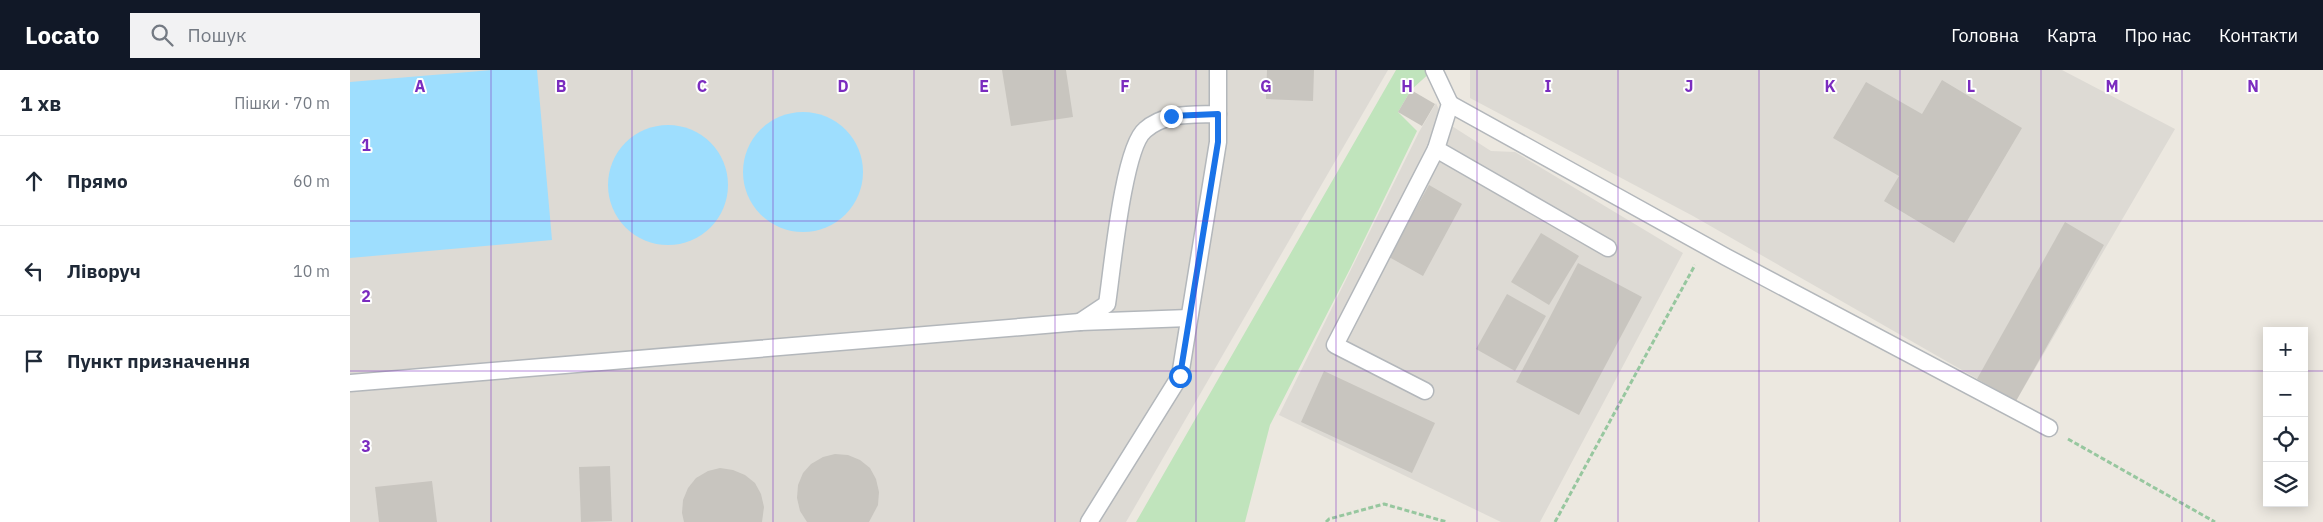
<!DOCTYPE html>
<html lang="uk">
<meta charset="utf-8">
<style>
body{margin:0;font-family:"IBM Plex Sans",sans-serif;background:#f2f2f3;color:#1f2937}
.controls{position:absolute;right:15px;bottom:15px;display:grid;overflow:hidden;border-radius:0px;box-shadow:0 2px 12px #0003}
.controls button{width:45px;height:45px;display:grid;place-items:center;padding:0;border:0;border-bottom:1px solid #e0e1e3;background:#fff;color:#1f2937;font:25px sans-serif}
.stop{position:absolute;width:15px;height:15px;margin:-11px;border:4px solid #1a73e8;border-radius:50%;background:#fff}
.stop.end{background:#1a73e8;border-color:#fff;box-shadow:0 1px 5px #0008}
.list{margin:0;padding:0;list-style:none}
h2{display:flex;justify-content:space-between;align-items:center;height:65px;margin:0;padding:0 20px;font-size:21px}
h2 small{font-size:16px;font-weight:400;color:#747a83}
.list li{display:grid;grid-template-columns:32px 1fr auto;gap:15px;align-items:center;box-sizing:border-box;height:90px;padding:0 20px;border-top:1px solid #e0e1e3}
.list b{display:block;font-size:19px;white-space:nowrap}
.list em{font-size:16px;font-style:normal;color:#747a83}
.icon{flex:none;width:28px;height:28px;fill:none;stroke:currentColor;stroke-width:2;stroke-linecap:round;stroke-linejoin:round}
.map{position:relative;flex:none;width:1973px;height:452px;overflow:hidden}
header{display:flex;align-items:center;gap:30px;box-sizing:border-box;height:70px;padding:0 25px;background:#111827;color:#fff}
header strong{font-size:24px}
nav{display:flex;gap:28px;margin-inline-start:auto;font-size:18px}
.search{width:350px;height:45px;background:#f2f2f3;display:flex;align-items:center;gap:12px;box-sizing:border-box;padding:0 18px;border-radius:0px;color:#747a83;font-size:19px}
main{display:flex}
aside{flex:1;background:#fff}
.map>svg:first-child{display:block}
.industrial{fill:#dddad4}
.green{fill:#c0e4bc}
.water{fill:#9edefe}
.building{fill:#c8c5bf}
.lines{fill:none;stroke-linecap:round;stroke-linejoin:round}
.service-casing{stroke:#b3b7bb;stroke-width:19}
.path{stroke:#97c79f;stroke-width:3;stroke-dasharray:5 2.5;stroke-linecap:butt}
.service{stroke:#fff;stroke-width:16}
.route{stroke:#1a73e8;stroke-width:6}
.grid{fill:none;stroke:#7b2cbf;stroke-width:1;stroke-opacity:0.55}
.grid-label{font-size:16px;text-anchor:middle;font-weight:bold;fill:#7b2cbf;stroke:#fff;stroke-width:4;stroke-linejoin:round;paint-order:stroke}
</style>
<header>
<strong>Locato</strong>
<div class="search"><svg class="icon" aria-label="search" viewBox="0 0 24 24"><circle cx="10" cy="10" r="6"/><path d="M15 15l6 6"/></svg>Пошук</div>
<nav><a>Головна</a><a>Карта</a><a>Про нас</a><a>Контакти</a></nav>
</header>
<main>
<aside>
<h2>1 хв<small>Пішки · 70 m</small></h2>
<ul class="list">
<li><svg class="icon" aria-label="ahead" viewBox="0 0 24 24"><path d="M12 20V5M6 11l6-6 6 6"/></svg><div><b>Прямо</b></div><em>60 m</em></li>
<li><svg class="icon" aria-label="left" viewBox="0 0 24 24"><path d="M17 20v-9H6M10 6l-5 5 5 5"/></svg><div><b>Ліворуч</b></div><em>10 m</em></li>
<li><svg class="icon" aria-label="arrive" viewBox="0 0 24 24"><path d="M6 21V4h12l-3 4 3 4H6"/></svg><div><b>Пункт призначення</b></div></li>
</ul>
</aside>
<div class="map">
<svg width="1973" height="452" viewBox="0 0 1973 452">
<rect width="100%" height="100%" fill="#ece8e0"/>
<g class="industrial">
<polygon points="0,0 1038,0 776,452 0,452"/>
<polygon points="1120,0 1712,0 1825,59 1666,331 1343,146 1120,28"/>
<polygon points="1086,33 1094,51 1141,81 1165,82 1333,183 1190,452 1151,452 929,345 1069,62"/>
</g>
<polygon class="green" points="1046,0 1083,0 1061,20 1048,42 1067,61 1000,199 920,355 895,452 786,452"/>
<g class="water">
<polygon points="142,0 187,0 202,170 0,188 0,12"/>
<circle cx="453" cy="102" r="60"/>
<circle cx="318" cy="115" r="60"/>
</g>
<g class="building">
<polygon points="652,0 716,0 723,47 661,56"/>
<polygon points="917,0 964,0 963,31 916,29"/>
<polygon points="1592,10 1672,58 1604,173 1534,131 1549,106 1483,68 1516,12 1572,44"/>
<polygon points="1061,20 1085,34 1072,56 1048,42"/>
<polygon points="1079,115 1112,134 1073,206 1039,187"/>
<polygon points="1715,152 1754,175 1666,331 1627,309"/>
<polygon points="1191,163 1229,186 1199,235 1161,212"/>
<polygon points="1228,193 1292,227 1229,345 1166,312"/>
<polygon points="1157,224 1196,246 1165,301 1126,279"/>
<polygon points="974,301 1085,353 1062,403 951,352"/>
<polygon points="485,384 498,385 510,390 520,398 526,409 529,422 528,435 519,452 457,452 450,441 447,428 448,415 453,403 461,394 473,387"/>
<polygon points="260,396 262,451 231,452 229,397"/>
<polygon points="370,398 383,400 395,405 405,413 411,424 414,437 412,452 334,452 332,443 333,430 338,418 346,408 358,401"/>
<polygon points="82,411 87,452 29,452 25,417"/>
</g>
<g class="lines">
<defs>
<g id="service">
<polyline points="1084,0 1100,34 1086,79 1258,178"/>
<polyline points="1100,34 1376,187 1699,358"/>
<path d="M730,252L757,234C762,202 773,78 795,60C815,42 843,45 868,44"/>
<polyline points="0,313 730,252 839,248"/>
<polyline points="1075,321 985,275 1086,79"/>
<polyline points="739,452 830,306 868,72 868,0"/>
</g>
</defs>
<use href="#service" class="service-casing"/>
<g class="path">
<polyline points="1718,369 1865,452"/>
<polyline points="976,452 979,449 1034,434 1097,452"/>
<polyline points="1205,452 1345,195"/>
</g>
<use href="#service" class="service"/>
</g>
<g class="lines">
<polyline class="route" points="821,46 868,44 868,72 830,306"/>
</g>
<path class="grid" d="M141,0V452M282,0V452M423,0V452M564,0V452M705,0V452M846,0V452M986,0V452M1127,0V452M1268,0V452M1409,0V452M1550,0V452M1691,0V452M1832,0V452M0,151H1973M0,301H1917M1954,301H1973"/>
<g class="grid-label">
<text x="70" y="22">A</text>
<text x="211" y="22">B</text>
<text x="352" y="22">C</text>
<text x="493" y="22">D</text>
<text x="634" y="22">E</text>
<text x="775" y="22">F</text>
<text x="916" y="22">G</text>
<text x="1057" y="22">H</text>
<text x="1198" y="22">I</text>
<text x="1339" y="22">J</text>
<text x="1480" y="22">K</text>
<text x="1621" y="22">L</text>
<text x="1762" y="22">M</text>
<text x="1903" y="22">N</text>
<text x="16" y="81">1</text>
<text x="16" y="232">2</text>
<text x="16" y="382">3</text>
</g>
</svg>
<div class="controls">
<button>+</button>
<button>−</button>
<button><svg class="icon" aria-label="locate" viewBox="0 0 24 24"><circle cx="12" cy="12" r="6"/><path d="M12 2v4M12 18v4M2 12h4M18 12h4"/></svg></button>
<button><svg class="icon" aria-label="layers" viewBox="0 0 24 24"><path d="M12 4l9 5-9 5-9-5zM3 14l9 5 9-5"/></svg></button>
</div>
<div class="stop" style="left:830px;top:306px"></div>
<div class="stop end" style="left:821px;top:46px"></div>
</div>
</main>
